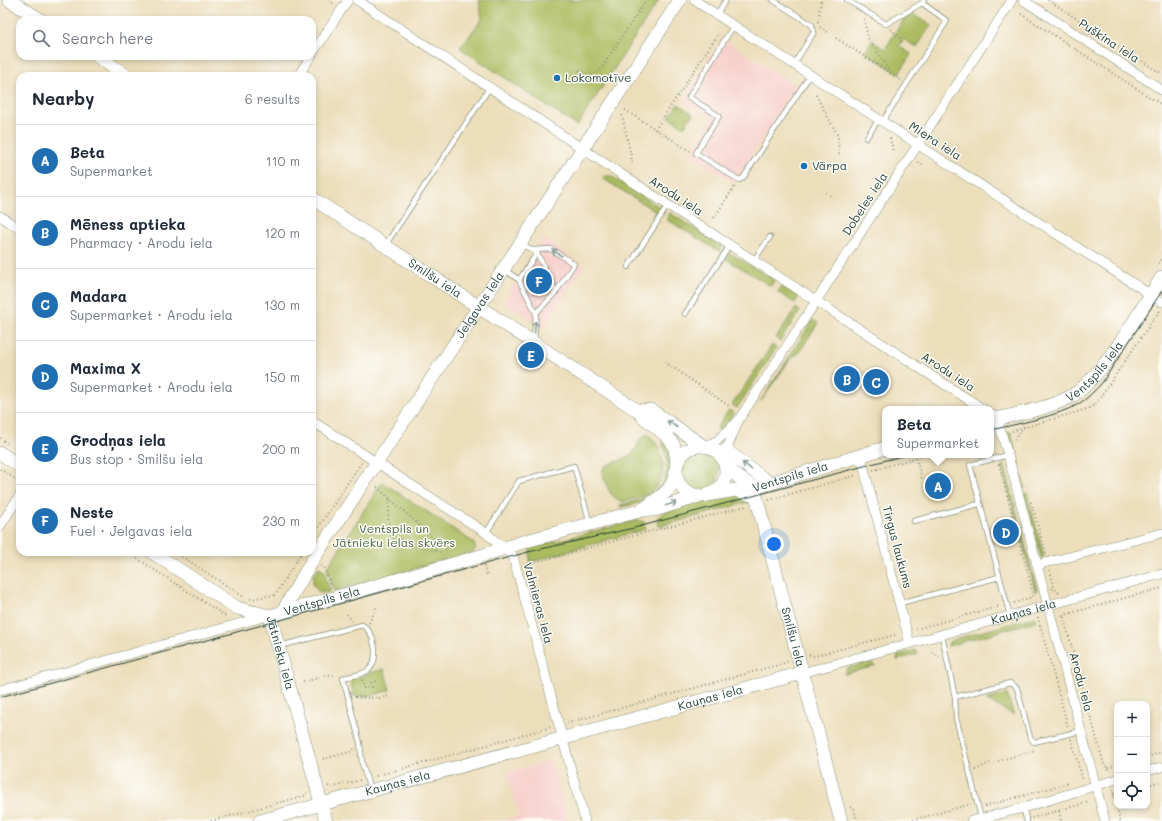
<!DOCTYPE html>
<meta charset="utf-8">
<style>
body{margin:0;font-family:Mali,sans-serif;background:#f2f2f3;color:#1f2937}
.controls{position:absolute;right:12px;bottom:12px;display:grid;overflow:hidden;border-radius:8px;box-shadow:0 2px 6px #0003}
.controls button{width:36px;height:36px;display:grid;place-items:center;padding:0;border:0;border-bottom:1px solid #e0e1e3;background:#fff;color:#1f2937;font:20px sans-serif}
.you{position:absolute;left:774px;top:544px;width:14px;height:14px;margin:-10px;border:3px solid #fff;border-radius:50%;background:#1a73e8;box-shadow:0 0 0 6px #1a73e833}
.badge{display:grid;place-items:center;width:26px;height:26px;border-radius:50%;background:#1f6fb2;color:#fff;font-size:13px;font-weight:700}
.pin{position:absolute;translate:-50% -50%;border:2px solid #fff;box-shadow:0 1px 4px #0006}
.popup{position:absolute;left:882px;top:406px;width:112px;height:52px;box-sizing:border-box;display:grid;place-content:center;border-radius:8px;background:#fff;filter:drop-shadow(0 1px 3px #0005);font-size:13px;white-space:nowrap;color:#747a83}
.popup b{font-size:15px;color:#1f2937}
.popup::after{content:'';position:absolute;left:50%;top:100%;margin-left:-8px;border:8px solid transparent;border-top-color:#fff}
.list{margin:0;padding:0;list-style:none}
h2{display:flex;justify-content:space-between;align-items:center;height:52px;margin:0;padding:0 16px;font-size:17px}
h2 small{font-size:13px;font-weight:400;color:#747a83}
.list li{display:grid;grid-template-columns:26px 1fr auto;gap:12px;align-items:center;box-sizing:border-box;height:72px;padding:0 16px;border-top:1px solid #e0e1e3}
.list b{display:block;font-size:15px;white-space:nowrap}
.list p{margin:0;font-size:13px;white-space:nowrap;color:#747a83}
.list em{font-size:13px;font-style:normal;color:#747a83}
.icon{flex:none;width:22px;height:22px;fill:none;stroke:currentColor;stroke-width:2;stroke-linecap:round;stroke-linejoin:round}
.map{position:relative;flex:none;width:1162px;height:821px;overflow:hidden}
.search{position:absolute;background:#fff;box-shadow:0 2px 6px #0003;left:16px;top:16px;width:300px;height:44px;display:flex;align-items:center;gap:10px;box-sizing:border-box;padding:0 14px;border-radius:12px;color:#747a83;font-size:15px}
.panel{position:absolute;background:#fff;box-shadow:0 2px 6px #0003;left:16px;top:72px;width:300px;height:484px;border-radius:12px}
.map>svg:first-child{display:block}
.built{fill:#f7d0cb}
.green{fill:#abbb5e;stroke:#657c49}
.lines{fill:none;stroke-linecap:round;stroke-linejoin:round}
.lane-casing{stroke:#868e78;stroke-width:6}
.street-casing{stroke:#868e78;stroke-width:10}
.secondary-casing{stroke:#868e78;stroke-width:14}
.path{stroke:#868e78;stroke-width:2;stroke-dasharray:1 3;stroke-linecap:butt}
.lane{stroke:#fff;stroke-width:4.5}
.street{stroke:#fff;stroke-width:9}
.secondary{stroke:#fff;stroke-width:13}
.tram{stroke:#1f3d34;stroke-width:1}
.oneway{stroke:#8f9e9a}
.poi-dot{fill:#1f6fb2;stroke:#fdfcf7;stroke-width:1.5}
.labels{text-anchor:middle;stroke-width:3;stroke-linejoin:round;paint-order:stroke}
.street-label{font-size:12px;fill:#1f3d34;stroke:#fdfcf7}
.poi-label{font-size:12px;fill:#1f3d34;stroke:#fdfcf7;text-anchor:start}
.park-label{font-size:12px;fill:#496341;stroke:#fdfcf7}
</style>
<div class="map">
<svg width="1162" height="821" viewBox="0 0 1162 821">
<rect width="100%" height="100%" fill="#fdfcf7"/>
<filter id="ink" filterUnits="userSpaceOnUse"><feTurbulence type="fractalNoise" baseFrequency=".025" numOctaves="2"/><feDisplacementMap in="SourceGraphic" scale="8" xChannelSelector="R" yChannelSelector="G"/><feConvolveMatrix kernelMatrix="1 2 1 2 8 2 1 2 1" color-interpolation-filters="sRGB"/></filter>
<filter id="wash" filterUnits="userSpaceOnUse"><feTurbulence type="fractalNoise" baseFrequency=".012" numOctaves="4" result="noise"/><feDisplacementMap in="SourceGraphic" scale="16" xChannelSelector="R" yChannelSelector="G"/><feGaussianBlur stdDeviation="0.9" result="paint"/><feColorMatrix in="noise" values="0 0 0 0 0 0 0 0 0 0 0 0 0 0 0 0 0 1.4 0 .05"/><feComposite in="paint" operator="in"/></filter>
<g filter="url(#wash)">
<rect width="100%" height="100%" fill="#ecdebb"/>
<g class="built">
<polygon points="722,38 797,87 734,183 690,154 712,119 683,101"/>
<polygon points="543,239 584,266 543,328 503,301"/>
<polygon points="551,760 568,821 503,821 520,816 506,773"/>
</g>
<g class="green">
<polygon points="479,0 659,0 577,126 460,48 482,19"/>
<polygon points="913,14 931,25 917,47 903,39 899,46 911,54 899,74 865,52 872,41 885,49 904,19"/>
<polygon points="678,104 693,114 684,127 669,117"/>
<polygon points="605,176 611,176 661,208 658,213 602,178"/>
<polygon points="670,213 723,247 720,252 666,219"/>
<polygon points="730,253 774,280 771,286 726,259"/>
<polygon points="782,286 798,297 795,303 778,292"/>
<polygon points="796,308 800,311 780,341 776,338"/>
<polygon points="813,320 818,323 798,354 791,358 761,401"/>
<polygon points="772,345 776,348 737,408 732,405"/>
<polygon points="729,410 734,413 720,432 717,427"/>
<polygon points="1011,432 1025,488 1023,489 1007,433"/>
<path d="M647,434C666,448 671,481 647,494C639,498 629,500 620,502L610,493L602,473L604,467C614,461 621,462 631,454C638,449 639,437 647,434Z"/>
<path d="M663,439C673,449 670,467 670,482L647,501L621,507L620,505C645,499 669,493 667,460C667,452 661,446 663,439Z"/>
<circle cx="701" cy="472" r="18"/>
<polygon points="1004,464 1037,590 1035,590 1002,466"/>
<polygon points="382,482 473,542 476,549 472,553 334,591 327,568"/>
<polygon points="1027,493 1044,557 1041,558 1024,494"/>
<polygon points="735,495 743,497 748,502 661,526 658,526 657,523 658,517 663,513 695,502 703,503 723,496"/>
<polygon points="637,520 644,522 646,529 530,562 530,548"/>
<polygon points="319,567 324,570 330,592 320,593 313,585 313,576"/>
<polygon points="1035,617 1036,621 948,646 949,642 959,638"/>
<polygon points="915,650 918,654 897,660 898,655"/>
<polygon points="871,662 875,666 844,674 847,668"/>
<polygon points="384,669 390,690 369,696 354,696 350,679"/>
<polygon points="1007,694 1014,715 986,700"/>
</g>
</g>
<g filter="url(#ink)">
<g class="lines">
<defs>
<g id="lane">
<polyline points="773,0 812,25 814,32 794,64"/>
<polyline points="847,0 886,24 922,3 924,0"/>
<polyline points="717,14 726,0"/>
<polyline points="734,25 689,97 719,116 696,153 739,180 743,178 810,75"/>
<polyline points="883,121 947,21 922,3"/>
<polyline points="866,138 879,119"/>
<polyline points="386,244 490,87"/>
<polyline points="522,244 537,253 544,267"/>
<polyline points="533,250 551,249 574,264 556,292"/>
<polyline points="754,260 770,237"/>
<polyline points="628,267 668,205"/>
<polyline points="504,269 519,280 536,313 534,340"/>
<polyline points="519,280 537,253"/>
<polyline points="536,313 556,292 549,277"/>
<polyline points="685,314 730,245"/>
<polyline points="1008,455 970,465 1010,616"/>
<polyline points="914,521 979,504"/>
<polyline points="486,533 519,481 574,466 590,523"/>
<polyline points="900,603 999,577"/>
<polyline points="942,636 955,697 956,718 981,818"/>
<path d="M280,646L362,625C375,631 381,662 367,671C361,675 351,676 343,678L360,743L362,763L370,790"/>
<polyline points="955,697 1010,683 1017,688 1030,737 1034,742 1081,731"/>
<polyline points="1023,808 1027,821"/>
</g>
<g id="street">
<polyline points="357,0 668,205 983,409"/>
<polyline points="694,0 1162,302"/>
<polyline points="1023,0 1162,90"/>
<polyline points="312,54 348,0"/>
<polyline points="298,76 311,56"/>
<polyline points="0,216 20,229"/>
<polyline points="993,415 997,418 1008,455 1105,821"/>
<polyline points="312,421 486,533 513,556 585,821"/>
<polyline points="706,446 718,440 738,421 1012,0"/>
<polyline points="861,457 910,644"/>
<path d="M724,460C726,446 734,434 738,421"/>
<polyline points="0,526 20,495"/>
<polyline points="1037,565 1162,533"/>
<path id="s1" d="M802,673L1162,574"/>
<polyline points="0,690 267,616"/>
<polyline points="1147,771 1162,767"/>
<polyline points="971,821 1023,808 1117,779"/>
</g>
<g id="secondary">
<polyline points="9,0 41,20"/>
<polyline points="97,56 127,76"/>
<path id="s2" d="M312,198L638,411C648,424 666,431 673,444C676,450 676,457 677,463"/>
<polyline points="638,411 651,410 703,446"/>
<path id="s3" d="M991,420C1017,414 1047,409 1070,397C1102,380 1141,309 1162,277"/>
<circle cx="701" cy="471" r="25"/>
<polyline points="726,450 769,483"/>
<polyline points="0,453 20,466"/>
<polyline points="726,465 737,476 754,488"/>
<path id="s4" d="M754,488L841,821"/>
<path id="s5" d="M754,488L885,448"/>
<polyline points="712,494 736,490 755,496"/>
<path d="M644,509C660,495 671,494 676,472"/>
<path id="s6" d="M152,552L237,608L270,616L326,821"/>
<path id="s7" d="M283,611L312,561L680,0"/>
<path id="s8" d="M270,616L481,556L526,541L643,510H654L700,496"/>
<path id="s9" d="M260,821L802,673"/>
</g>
</defs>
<use href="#lane" class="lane-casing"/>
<use href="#street" class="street-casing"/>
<use href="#secondary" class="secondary-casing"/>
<g class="path">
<polyline points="329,0 334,4"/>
<polyline points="1048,0 1162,74"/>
<polyline points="1021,14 1162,105"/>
<polyline points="864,19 868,38 891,73"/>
<polyline points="818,22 821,0"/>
<polyline points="820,27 829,33"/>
<polyline points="891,29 901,39 902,43"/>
<polyline points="836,38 901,80"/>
<path d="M579,70C587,75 591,77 599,72L646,0"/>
<polyline points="816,95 838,136 839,155"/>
<polyline points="625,110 690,151"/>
<polyline points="622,115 633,165"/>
<polyline points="655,130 719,33"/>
<polyline points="934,137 939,140"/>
<polyline points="890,138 891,144"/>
<polyline points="892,145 893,157"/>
<polyline points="918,162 923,165"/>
<polyline points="835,174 839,174"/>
<polyline points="826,193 831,196"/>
<polyline points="714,218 735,186"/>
<polyline points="1156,267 1162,258"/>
<polyline points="665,362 729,406"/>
<polyline points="1012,431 1087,409 1095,405 1160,310"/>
<polyline points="0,438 7,443"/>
<polyline points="1014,440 1024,426"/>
<polyline points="916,458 922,479"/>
<polyline points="999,464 1033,593"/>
<polyline points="0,469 20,482"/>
<polyline points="873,470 927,455"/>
<polyline points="377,487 448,551"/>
<polyline points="390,499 388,521 393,538 443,553"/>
<polyline points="769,500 857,475"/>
<polyline points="1031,502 1046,554"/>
<polyline points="312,537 361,463"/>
<polyline points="127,552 227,617"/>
<polyline points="175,552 244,597"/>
<polyline points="524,565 746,506"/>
<polyline points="321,566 324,567 331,588"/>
<polyline points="484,566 487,576"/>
<polyline points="1050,570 1054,588"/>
<polyline points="1052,589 1054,588 1059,593"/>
<polyline points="250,599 275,595 302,552"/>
<polyline points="1014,603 1032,597 1033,594 1036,593"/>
<polyline points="347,614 352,621"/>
<polyline points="1063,615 1162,588"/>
<polyline points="1061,616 1063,615 1104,765 1108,768 1109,773"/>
<polyline points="1038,617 1068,727"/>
<polyline points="369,623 377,606"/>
<polyline points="916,629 1000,606"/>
<polyline points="932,652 939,657"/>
<polyline points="809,655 814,656 898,634"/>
<polyline points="325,676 337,675"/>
<polyline points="362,680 364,688 372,687 371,683 376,681"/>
<polyline points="303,682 319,678"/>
<polyline points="355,697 381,698 389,696"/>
<polyline points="567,723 785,663 788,661"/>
<polyline points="1071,739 1083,781"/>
<polyline points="1147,757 1162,752"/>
<polyline points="323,759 350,752 354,749"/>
<polyline points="998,761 1035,750"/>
<polyline points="1108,768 1117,765"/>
<polyline points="975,770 990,763"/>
<polyline points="372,777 551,727"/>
<polyline points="1147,785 1162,781"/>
<polyline points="328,786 333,787 360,780"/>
<polyline points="1113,789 1120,821"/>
<polyline points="1113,795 1117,793"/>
<polyline points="985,806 1069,783"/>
<polyline points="850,807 854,809 857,821"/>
<polyline points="1059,811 1061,821"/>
<polyline points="1032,818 1089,802"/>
<polyline points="211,821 304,796 307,793"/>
<polyline points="909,821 971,804"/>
</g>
<use href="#lane" class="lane"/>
<use href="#street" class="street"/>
<use href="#secondary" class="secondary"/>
<g class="tram">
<path d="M991,430C1013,425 1062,415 1080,403C1088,398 1095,390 1102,383L1162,291"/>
<polyline points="0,697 528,552 638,527 905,455"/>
</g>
</g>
<defs><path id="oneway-shaft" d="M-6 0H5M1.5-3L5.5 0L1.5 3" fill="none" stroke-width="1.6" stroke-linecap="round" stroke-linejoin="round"/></defs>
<g class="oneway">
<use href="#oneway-shaft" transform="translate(557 253) rotate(-147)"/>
<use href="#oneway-shaft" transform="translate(535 327) rotate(-86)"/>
<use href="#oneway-shaft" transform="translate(672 424) rotate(-147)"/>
<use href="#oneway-shaft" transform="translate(747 466) rotate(-142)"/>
<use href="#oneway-shaft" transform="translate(671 504) rotate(-18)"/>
</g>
</g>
<g class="poi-dot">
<circle cx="557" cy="78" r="4"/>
<circle cx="804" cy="166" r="4"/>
</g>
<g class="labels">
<g class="street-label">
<text transform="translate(1109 41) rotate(33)" y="4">Puškina iela</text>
<text transform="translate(935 141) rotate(33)" y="4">Miera iela</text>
<text transform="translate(676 196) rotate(33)" y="4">Arodu iela</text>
<text transform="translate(865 204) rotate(-57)" y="4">Dobeles iela</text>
<text dy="4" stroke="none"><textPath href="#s2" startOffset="147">Smilšu iela</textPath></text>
<text dy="4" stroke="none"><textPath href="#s7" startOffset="364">Jelgavas iela</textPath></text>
<text dy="4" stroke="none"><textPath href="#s3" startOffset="118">Ventspils iela</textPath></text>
<text transform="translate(948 372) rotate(33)" y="4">Arodu iela</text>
<text dy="4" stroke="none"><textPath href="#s5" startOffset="38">Ventspils iela</textPath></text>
<text transform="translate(897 547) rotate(75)" y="4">Tirgus laukums</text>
<text dy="4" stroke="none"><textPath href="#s8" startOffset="54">Ventspils iela</textPath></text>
<text transform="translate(538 603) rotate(75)" y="4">Valmieras iela</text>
<text dy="4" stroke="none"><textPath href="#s1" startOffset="230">Kauņas iela</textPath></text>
<text dy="4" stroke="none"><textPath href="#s4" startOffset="154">Smilšu iela</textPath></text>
<text dy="4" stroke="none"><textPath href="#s6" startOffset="174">Jātnieku iela</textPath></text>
<text transform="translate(1081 682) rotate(75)" y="4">Arodu iela</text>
<text dy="4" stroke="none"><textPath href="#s9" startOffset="467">Kauņas iela</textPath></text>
<text dy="4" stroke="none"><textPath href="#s9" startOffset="143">Kauņas iela</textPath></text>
</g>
<g class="poi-label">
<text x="565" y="82">Lokomotīve</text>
<text x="812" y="170">Vārpa</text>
</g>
<g class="park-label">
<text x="394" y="533">Ventspils un<tspan x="394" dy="14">Jātnieku ielas skvērs</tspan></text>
</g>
</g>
</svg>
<div class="controls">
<button>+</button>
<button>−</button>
<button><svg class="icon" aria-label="locate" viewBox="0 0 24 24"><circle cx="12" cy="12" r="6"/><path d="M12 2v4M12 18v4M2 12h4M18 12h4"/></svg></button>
</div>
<div class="you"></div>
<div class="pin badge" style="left:938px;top:486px">A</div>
<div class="popup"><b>Beta</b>Supermarket</div>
<div class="pin badge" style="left:847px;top:379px">B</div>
<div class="pin badge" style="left:876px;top:382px">C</div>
<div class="pin badge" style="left:1006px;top:532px">D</div>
<div class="pin badge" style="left:531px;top:355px">E</div>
<div class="pin badge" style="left:539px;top:281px">F</div>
<div class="search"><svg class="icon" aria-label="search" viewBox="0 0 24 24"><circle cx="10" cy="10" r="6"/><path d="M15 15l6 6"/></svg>Search here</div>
<section class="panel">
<h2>Nearby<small>6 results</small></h2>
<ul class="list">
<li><span class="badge">A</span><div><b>Beta</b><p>Supermarket</p></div><em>110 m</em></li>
<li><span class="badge">B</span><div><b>Mēness aptieka</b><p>Pharmacy · Arodu iela</p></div><em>120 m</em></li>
<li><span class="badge">C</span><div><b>Madara</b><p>Supermarket · Arodu iela</p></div><em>130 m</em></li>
<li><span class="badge">D</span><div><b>Maxima X</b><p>Supermarket · Arodu iela</p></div><em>150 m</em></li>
<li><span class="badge">E</span><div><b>Grodņas iela</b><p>Bus stop · Smilšu iela</p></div><em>200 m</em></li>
<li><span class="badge">F</span><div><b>Neste</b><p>Fuel · Jelgavas iela</p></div><em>230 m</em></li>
</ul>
</section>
</div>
